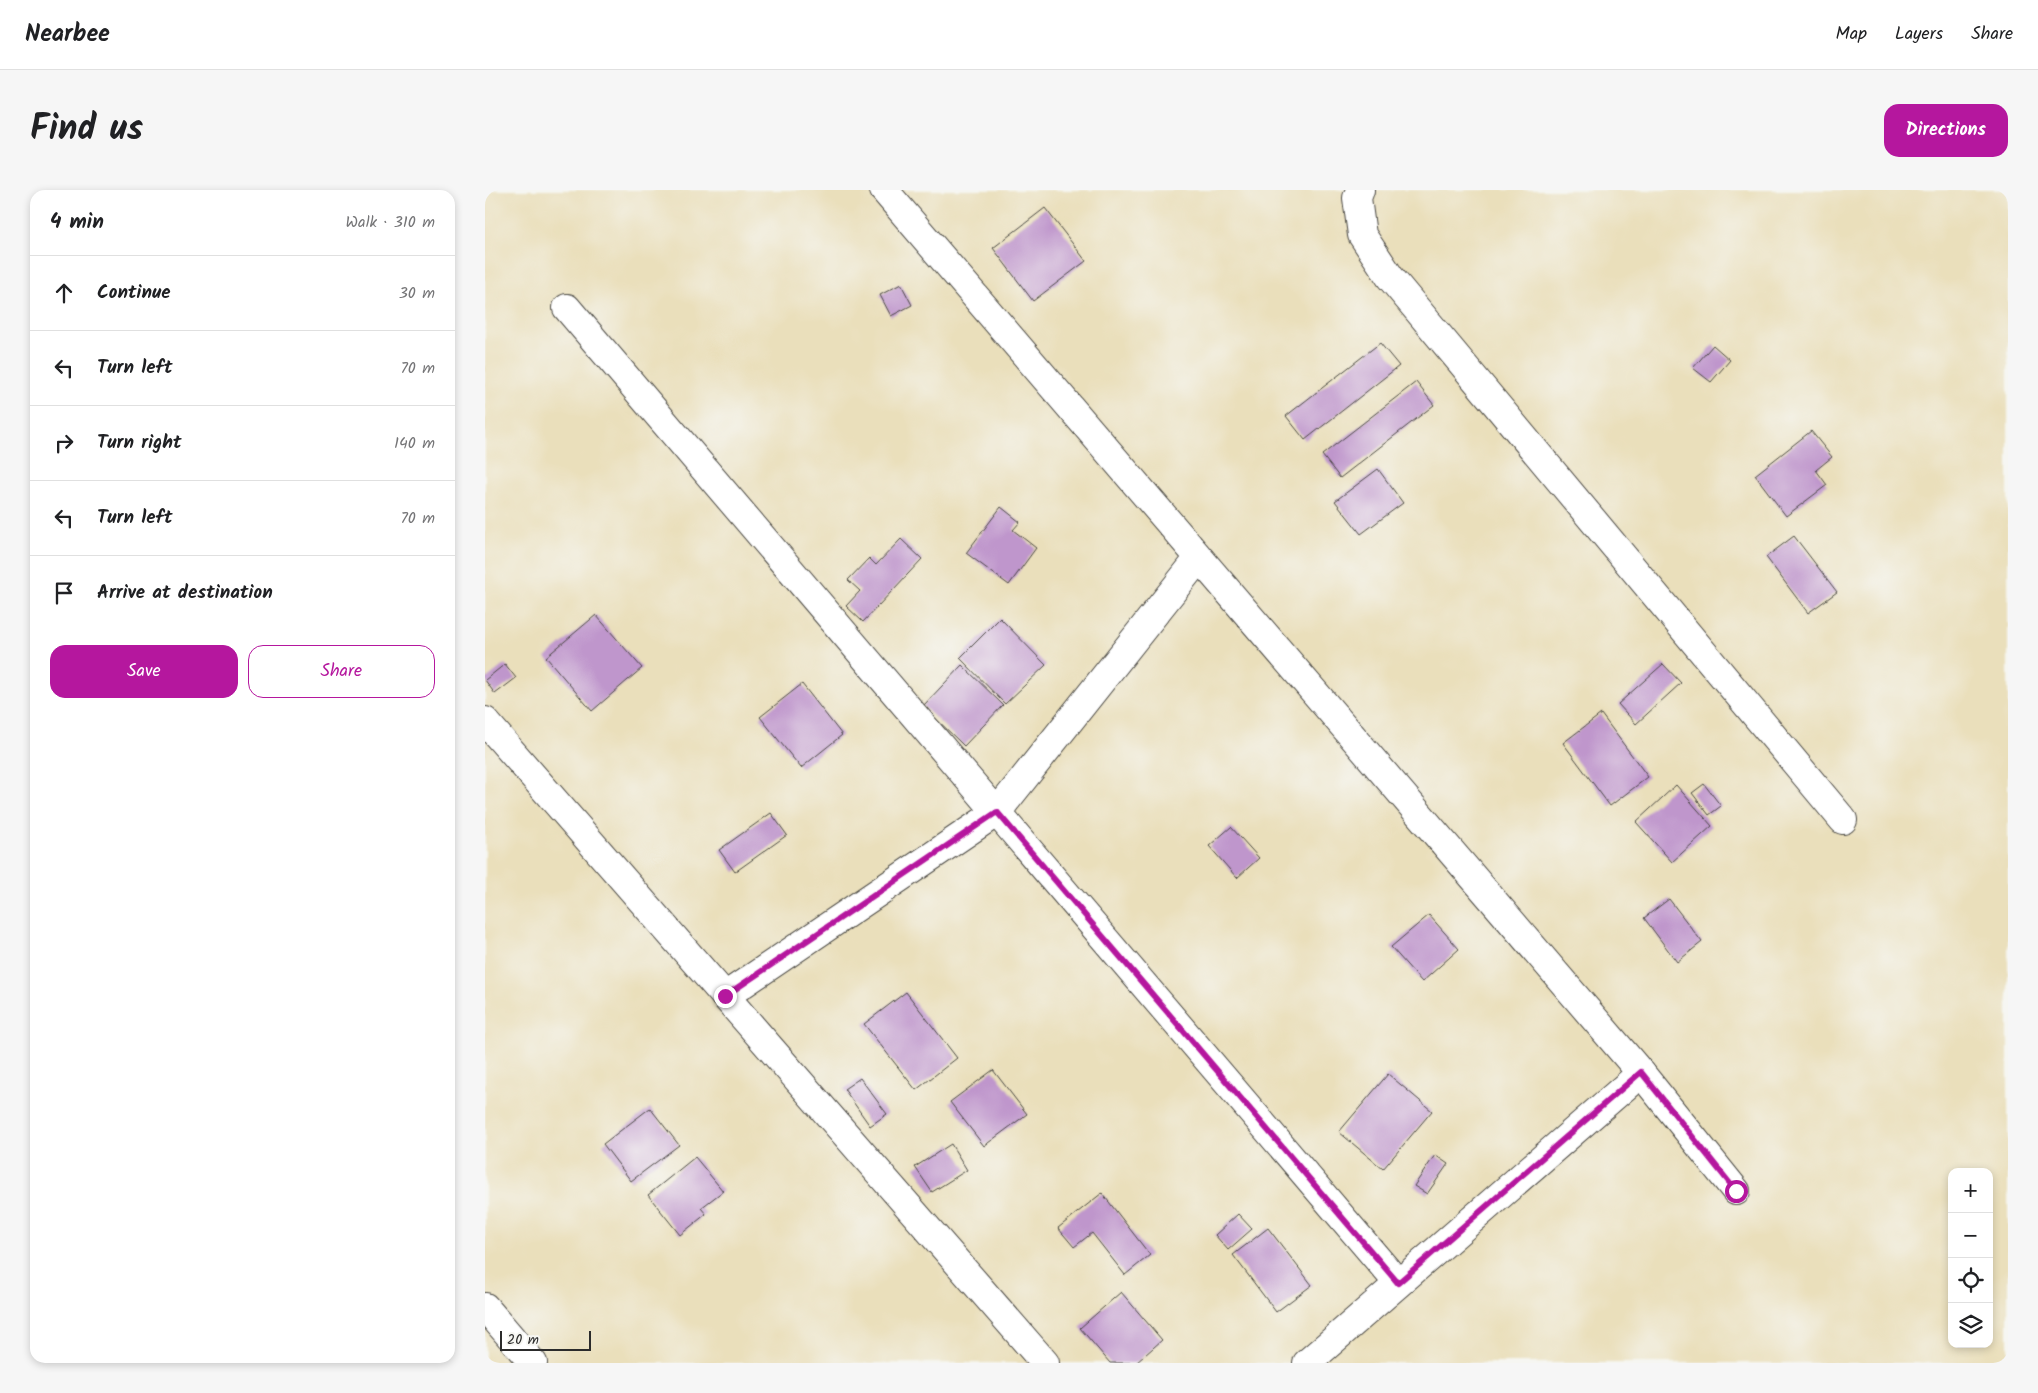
<!DOCTYPE html>
<meta charset="utf-8">
<style>
body{margin:0;font-family:Kalam,sans-serif;background:#f6f6f6;color:#202124}
.controls{position:absolute;right:15px;bottom:15px;display:grid;overflow:hidden;border-radius:10px;box-shadow:0 2px 8px #0003}
.controls button{width:45px;height:45px;display:grid;place-items:center;padding:0;border:0;border-bottom:1px solid #e0e0e0;background:#fff;color:#202124;font:25px sans-serif}
.scale{position:absolute;left:15px;bottom:12px;width:91px;box-sizing:border-box;padding-left:5px;border:2px solid #2b2b2b;border-top:0;font-size:14px;line-height:18px;white-space:nowrap;color:#2b2b2b;-webkit-text-stroke:4px #f6f6f2;paint-order:stroke}
.stop{position:absolute;width:15px;height:15px;margin:-11px;border:4px solid #b5179e;border-radius:50%;background:#fff}
.stop.end{background:#b5179e;border-color:#fff;box-shadow:0 1px 5px #0008}
.list{margin:0;padding:0;list-style:none}
h2{display:flex;justify-content:space-between;align-items:center;height:65px;margin:0;padding:0 20px;font-size:21px}
h2 small{font-size:16px;font-weight:400;color:#757577}
.list li{display:grid;grid-template-columns:32px 1fr auto;gap:15px;align-items:center;box-sizing:border-box;height:75px;padding:0 20px;border-top:1px solid #e0e0e0}
.list b{display:block;font-size:19px;white-space:nowrap}
.list em{font-size:16px;font-style:normal;color:#757577}
.actions{display:flex;gap:10px;padding:15px 20px}
.actions a{flex:1;padding:11px 0;border:1px solid #b5179e;border-radius:15px;text-align:center;font-size:18px;color:#b5179e}
.actions .main{background:#b5179e;color:#fff}
.icon{flex:none;width:28px;height:28px;fill:none;stroke:currentColor;stroke-width:2;stroke-linecap:round;stroke-linejoin:round}
.map{position:relative;flex:none;width:1523px;height:1173px;overflow:hidden;border-radius:15px}
header{display:flex;align-items:center;gap:30px;box-sizing:border-box;height:70px;padding:0 25px;background:#fff;border-bottom:1px solid #e0e0e0}
header strong{font-size:24px}
nav{display:flex;gap:28px;margin-inline-start:auto;font-size:18px}
.intro{display:flex;align-items:center;justify-content:space-between;box-sizing:border-box;height:120px;padding:0 30px}
h1{margin:0;font-size:35px}
.button{padding:12px 22px;border-radius:15px;background:#b5179e;color:#fff;font-size:18px;font-weight:700}
main{display:flex;gap:30px;padding:0 30px}
aside{flex:1;background:#fff;border-radius:15px;box-shadow:0 2px 8px #0003}
.map>svg:first-child{display:block}
.building{fill:#bf96cc}
.lines{fill:none;stroke-linecap:round;stroke-linejoin:round}
.street-casing{stroke:#484641;stroke-width:30}
.street{stroke:#fff;stroke-width:28}
.route{stroke:#b5179e;stroke-width:6}
</style>
<header>
<strong>Nearbee</strong>
<nav><a>Map</a><a>Layers</a><a>Share</a></nav>
</header>
<div class="intro"><h1>Find us</h1><a class="button">Directions</a></div>
<main>
<aside>
<h2>4 min<small>Walk · 310 m</small></h2>
<ul class="list">
<li><svg class="icon" aria-label="ahead" viewBox="0 0 24 24"><path d="M12 20V5M6 11l6-6 6 6"/></svg><div><b>Continue</b></div><em>30 m</em></li>
<li><svg class="icon" aria-label="left" viewBox="0 0 24 24"><path d="M17 20v-9H6M10 6l-5 5 5 5"/></svg><div><b>Turn left</b></div><em>70 m</em></li>
<li><svg class="icon" aria-label="right" viewBox="0 0 24 24"><path d="M7 20v-9h11M14 6l5 5-5 5"/></svg><div><b>Turn right</b></div><em>140 m</em></li>
<li><svg class="icon" aria-label="left" viewBox="0 0 24 24"><path d="M17 20v-9H6M10 6l-5 5 5 5"/></svg><div><b>Turn left</b></div><em>70 m</em></li>
<li><svg class="icon" aria-label="arrive" viewBox="0 0 24 24"><path d="M6 21V4h12l-3 4 3 4H6"/></svg><div><b>Arrive at destination</b></div></li>
</ul>
<div class="actions"><a class="main">Save</a><a>Share</a></div>
</aside>
<div class="map">
<svg width="1523" height="1173" viewBox="0 0 1523 1173">
<rect width="100%" height="100%" fill="#f6f6f2"/>
<filter id="ink" filterUnits="userSpaceOnUse"><feTurbulence type="fractalNoise" baseFrequency=".02" numOctaves="2"/><feDisplacementMap in="SourceGraphic" scale="10" xChannelSelector="R" yChannelSelector="G"/><feConvolveMatrix kernelMatrix="1 2 1 2 8 2 1 2 1" color-interpolation-filters="sRGB"/></filter>
<filter id="wash" filterUnits="userSpaceOnUse"><feTurbulence type="fractalNoise" baseFrequency=".0096" numOctaves="4" result="noise"/><feDisplacementMap in="SourceGraphic" scale="20" xChannelSelector="R" yChannelSelector="G"/><feGaussianBlur stdDeviation="1.12" result="paint"/><feColorMatrix in="noise" values="0 0 0 0 0 0 0 0 0 0 0 0 0 0 0 0 0 1.4 0 .05"/><feComposite in="paint" operator="in"/></filter>
<g filter="url(#wash)">
<rect width="100%" height="100%" fill="#eadfbb"/>
<g id="blocks">
<g class="building">
<polygon points="560,18 601,71 548,111 508,58"/>
<polygon points="416,94 427,115 406,126 395,105"/>
<polygon points="895,153 914,176 820,250 801,226"/>
<polygon points="1228,155 1245,170 1226,192 1208,178"/>
<polygon points="931,192 949,215 855,288 837,265"/>
<polygon points="1326,241 1347,267 1331,280 1342,295 1301,326 1270,285"/>
<polygon points="893,279 918,313 876,344 850,311"/>
<polygon points="516,317 535,332 528,340 551,358 524,395 481,363"/>
<polygon points="1309,346 1352,402 1323,423 1281,367"/>
<polygon points="416,349 437,369 378,432 361,416 375,401 363,390 384,368 391,375"/>
<polygon points="111,425 157,478 107,521 61,467"/>
<polygon points="515,428 561,475 520,514 475,468"/>
<polygon points="20,474 31,488 10,504 0,490"/>
<polygon points="1178,474 1196,493 1151,534 1133,514"/>
<polygon points="477,475 518,515 479,556 438,516"/>
<polygon points="317,494 357,545 316,578 275,527"/>
<polygon points="1116,524 1163,587 1125,616 1078,553"/>
<polygon points="1219,594 1236,616 1224,625 1207,603"/>
<polygon points="1191,595 1227,636 1187,672 1151,632"/>
<polygon points="286,623 302,645 250,682 234,660"/>
<polygon points="746,637 774,668 752,688 724,656"/>
<polygon points="1184,709 1217,752 1192,772 1159,728"/>
<polygon points="944,725 974,759 937,792 906,757"/>
<polygon points="421,802 472,868 431,900 379,834"/>
<polygon points="508,880 542,924 499,956 465,912"/>
<polygon points="903,884 947,921 898,979 854,942"/>
<polygon points="375,888 402,924 385,936 359,899"/>
<polygon points="165,918 194,955 146,991 118,954"/>
<polygon points="466,954 482,980 447,1002 430,977"/>
<polygon points="950,965 963,974 942,1004 929,996"/>
<polygon points="210,967 238,1001 216,1018 221,1024 195,1045 163,1005"/>
<polygon points="617,1003 665,1065 640,1085 607,1043 589,1057 573,1038"/>
<polygon points="753,1024 767,1039 743,1060 730,1045"/>
<polygon points="783,1038 827,1095 791,1122 748,1065"/>
<polygon points="636,1102 677,1150 651,1173 625,1173 595,1138"/>
</g>
</g>
</g>
<g filter="url(#ink)">
<use href="#blocks" fill-opacity="0" stroke="#484641" stroke-width="1"/>
<g class="lines">
<defs>
<g id="street">
<polyline points="399,0 1156,883 1251,1001"/>
<polyline points="875,0 872,8 877,45 905,87 1358,630"/>
<polyline points="82,118 913,1093"/>
<polyline points="0,531 560,1173"/>
<polyline points="240,806 512,622 714,368"/>
<polyline points="0,1117 48,1173"/>
<polyline points="822,1173 1156,883"/>
</g>
</defs>
<use href="#street" class="street-casing"/>
<use href="#street" class="street"/>
</g>
</g>
<g class="lines" filter="url(#ink)">
<polyline class="route" points="240,806 512,622 913,1093 1156,882 1251,1001"/>
</g>
</svg>
<div class="controls">
<button>+</button>
<button>−</button>
<button><svg class="icon" aria-label="locate" viewBox="0 0 24 24"><circle cx="12" cy="12" r="6"/><path d="M12 2v4M12 18v4M2 12h4M18 12h4"/></svg></button>
<button><svg class="icon" aria-label="layers" viewBox="0 0 24 24"><path d="M12 4l9 5-9 5-9-5zM3 14l9 5 9-5"/></svg></button>
</div>
<div class="scale">20 m</div>
<div class="stop" style="left:1251px;top:1001px"></div>
<div class="stop end" style="left:240px;top:806px"></div>
</div>
</main>
